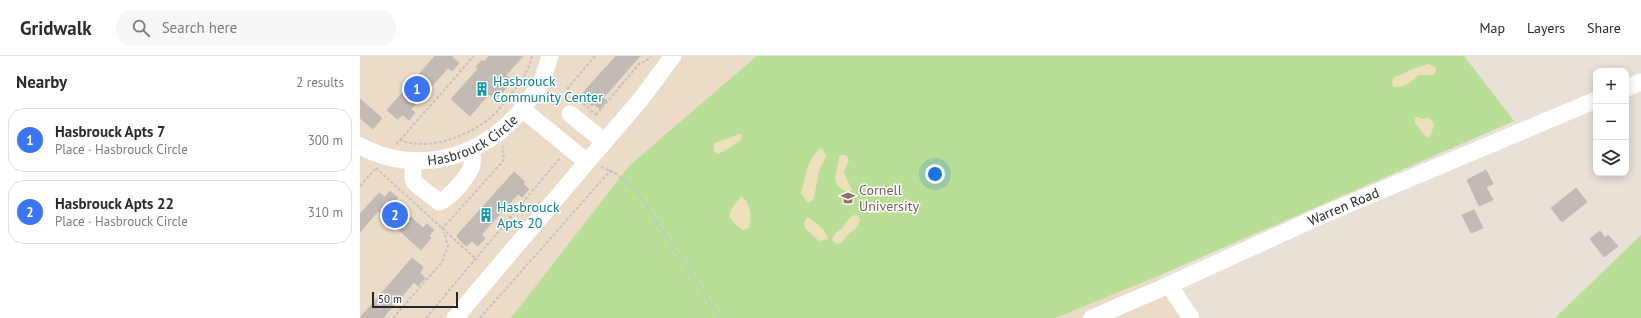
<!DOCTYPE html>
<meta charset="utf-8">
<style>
body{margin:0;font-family:"PT Sans",sans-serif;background:#f7f7f7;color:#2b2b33}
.controls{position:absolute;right:12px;top:12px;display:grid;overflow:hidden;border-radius:8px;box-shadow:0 2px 10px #0003}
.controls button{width:36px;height:36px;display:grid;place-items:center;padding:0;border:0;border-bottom:1px solid #e1e1e2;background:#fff;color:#2b2b33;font:20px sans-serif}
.scale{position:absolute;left:12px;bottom:10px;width:86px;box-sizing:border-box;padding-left:4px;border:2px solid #272727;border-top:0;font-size:11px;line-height:14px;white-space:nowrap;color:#272727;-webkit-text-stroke:3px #fff;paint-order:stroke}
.you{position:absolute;left:575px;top:118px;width:14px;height:14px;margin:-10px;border:3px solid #fff;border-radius:50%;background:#1a73e8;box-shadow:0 0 0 6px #1a73e833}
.badge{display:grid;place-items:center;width:26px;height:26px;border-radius:50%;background:#3b75f3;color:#fff;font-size:13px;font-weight:700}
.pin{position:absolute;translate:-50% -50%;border:2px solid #fff;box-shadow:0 1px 4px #0006}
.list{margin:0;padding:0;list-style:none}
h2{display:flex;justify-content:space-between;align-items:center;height:52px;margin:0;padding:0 16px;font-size:17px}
h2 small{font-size:13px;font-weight:400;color:#7c7c81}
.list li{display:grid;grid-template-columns:26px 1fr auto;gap:12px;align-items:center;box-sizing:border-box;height:64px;margin:0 8px 8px;padding:0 8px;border:1px solid #e1e1e2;border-radius:16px}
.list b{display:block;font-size:15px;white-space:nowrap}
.list p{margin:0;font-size:13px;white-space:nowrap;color:#7c7c81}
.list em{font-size:13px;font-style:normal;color:#7c7c81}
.icon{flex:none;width:22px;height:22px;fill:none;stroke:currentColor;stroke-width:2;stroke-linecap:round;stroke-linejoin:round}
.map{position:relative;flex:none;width:1281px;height:262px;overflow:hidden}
header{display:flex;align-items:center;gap:24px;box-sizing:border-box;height:56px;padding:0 20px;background:#fff;border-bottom:1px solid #e1e1e2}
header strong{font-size:19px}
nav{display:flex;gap:22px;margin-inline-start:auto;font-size:14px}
.search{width:280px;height:36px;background:#f7f7f7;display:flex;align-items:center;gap:10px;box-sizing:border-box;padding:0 14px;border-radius:16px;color:#7c7c81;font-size:15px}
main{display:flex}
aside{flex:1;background:#fff}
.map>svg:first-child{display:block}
.education{fill:#ebdbc7}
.green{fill:#b8df95}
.sand{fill:#eee0bb}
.building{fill:#c1bab5;stroke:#c4bbb2}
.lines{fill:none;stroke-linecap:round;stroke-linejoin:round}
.path{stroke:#c3c3c3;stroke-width:2;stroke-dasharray:3 2;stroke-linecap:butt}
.minor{stroke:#fff;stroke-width:17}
.labels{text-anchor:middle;stroke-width:3;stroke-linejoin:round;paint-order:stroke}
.culture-label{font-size:14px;fill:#0d838f;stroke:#fff;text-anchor:start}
.street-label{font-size:14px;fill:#272727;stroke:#fff}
.education-label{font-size:14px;fill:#785e54;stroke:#fff;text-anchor:start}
</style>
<header>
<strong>Gridwalk</strong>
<div class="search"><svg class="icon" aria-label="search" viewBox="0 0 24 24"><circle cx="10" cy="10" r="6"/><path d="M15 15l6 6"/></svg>Search here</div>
<nav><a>Map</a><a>Layers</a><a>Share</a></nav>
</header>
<main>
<aside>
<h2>Nearby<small>2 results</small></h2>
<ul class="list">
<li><span class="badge">1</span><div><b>Hasbrouck Apts 7</b><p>Place · Hasbrouck Circle</p></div><em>300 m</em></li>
<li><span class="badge">2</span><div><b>Hasbrouck Apts 22</b><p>Place · Hasbrouck Circle</p></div><em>310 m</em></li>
</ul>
</aside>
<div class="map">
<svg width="1281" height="262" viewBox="0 0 1281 262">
<rect width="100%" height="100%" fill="#e9e0d8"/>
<polygon class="education" points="0,0 1104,0 1154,65 798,220 825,262 0,262"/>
<g class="green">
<polygon points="397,0 1104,0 1154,65 798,220 695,262 151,262 269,110"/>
<polygon points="1281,179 1281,262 1195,262"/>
</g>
<g class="sand">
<path d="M1069,8L1075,11L1076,14L1074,19H1058C1051,27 1044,31 1034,31L1032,29L1033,22C1037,19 1040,20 1045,17C1052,12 1060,11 1069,8Z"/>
<polygon points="1057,61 1062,63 1068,62 1072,65 1074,69 1071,78 1068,82 1066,81 1055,67 1055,62"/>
<path d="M380,78L382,79L380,85C377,87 361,97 358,98L354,95V87Z"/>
<path d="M462,92L466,100L459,115L454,142L450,146H447L441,137C447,120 446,102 462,92Z"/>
<path d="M482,99H486L489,104L484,117L492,134L489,137C467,127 478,119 479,101Z"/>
<path d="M381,140C391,146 391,161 390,171L384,174L378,171L369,161L371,154Z"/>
<path d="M496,159L499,161L500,164C498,172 495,173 490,177C484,181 481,194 472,184C476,173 479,177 484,170C488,165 489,160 496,159Z"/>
<path d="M447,161C454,165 467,175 468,183L459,185L445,172L444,166Z"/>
</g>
<g class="building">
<polygon points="75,0 91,0 99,7 92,15 88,12 51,53 55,57 49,64 43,59 37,63 27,54"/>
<polygon points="129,0 163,0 146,19 152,24 141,38 135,43 129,38 110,60 91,43 118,13 116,11 122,4 124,6"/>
<polygon points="256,0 280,0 243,42 247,45 240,53 234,48 232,50 220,40"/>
<polygon points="0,43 22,62 13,73 0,62"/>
<polygon points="1126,114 1133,128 1126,131 1133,144 1119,150 1107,124"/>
<polygon points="154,116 165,126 163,128 169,133 162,141 158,138 121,179 125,182 118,190 112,185 106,190 97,181 99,177"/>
<polygon points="1216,132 1227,146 1202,166 1191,152"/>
<polygon points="30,135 38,142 34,146 63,172 67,168 74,174 69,180 71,182 61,194 18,155 0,176 0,158 19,137 25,141"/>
<polygon points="1114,154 1123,172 1111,177 1102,159"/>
<polygon points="1240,175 1245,182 1248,179 1258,190 1244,201 1230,183"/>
<polygon points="52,202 63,211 60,217 65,222 58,230 54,226 23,262 0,262"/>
</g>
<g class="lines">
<g class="path">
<polyline points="235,0 207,33 236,59"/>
<polyline points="236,59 279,8 286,5 291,0"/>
<polyline points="40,84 114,0"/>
<path d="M36,88L40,84C69,95 106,81 129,63C136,57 142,49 148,42C159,29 168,17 172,0"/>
<polyline points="241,111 257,118 277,136 360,262"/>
<polyline points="16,112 116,203"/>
<polyline points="0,130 16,112"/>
<polyline points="82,173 143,105 144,102 142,93 144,91"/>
<polyline points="33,262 82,206 88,190 84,176"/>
<polyline points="66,262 200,102"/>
<polyline points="120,262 251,114"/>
</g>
<g class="minor">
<polyline points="1266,32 1281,26"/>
<polyline points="210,58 245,86"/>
<path id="s1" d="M0,90C58,122 130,100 167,46C172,40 178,33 181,26C185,18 187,9 190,0"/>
<path d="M53,105V123L55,127L79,146C88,144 110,119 112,109C113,104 112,98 112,93"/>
<polyline points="227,106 281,43 313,0"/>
<polyline points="809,229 831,262"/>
<polyline points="95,262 227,106 162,53"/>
<path id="s2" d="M732,262L809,229L965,158L1236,44"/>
</g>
</g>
<defs>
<symbol id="building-bare" viewBox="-9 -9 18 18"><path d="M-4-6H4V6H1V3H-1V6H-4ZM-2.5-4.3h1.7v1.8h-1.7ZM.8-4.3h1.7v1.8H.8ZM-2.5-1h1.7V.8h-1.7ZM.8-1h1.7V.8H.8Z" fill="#0f9aa8" stroke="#fff" stroke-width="2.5" paint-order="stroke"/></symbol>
<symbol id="university-bare" viewBox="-9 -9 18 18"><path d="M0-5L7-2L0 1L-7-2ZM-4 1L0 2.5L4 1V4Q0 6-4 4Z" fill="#8d6e63" stroke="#fff" stroke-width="2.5" paint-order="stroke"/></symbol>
</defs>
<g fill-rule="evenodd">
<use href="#building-bare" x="112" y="23" width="20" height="20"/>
<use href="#university-bare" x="478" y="132" width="20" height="20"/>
<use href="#building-bare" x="116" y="149" width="20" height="20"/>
</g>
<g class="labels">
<g class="culture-label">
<text x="133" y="30">Hasbrouck<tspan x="133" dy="16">Community Center</tspan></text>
<text x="137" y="156">Hasbrouck<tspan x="137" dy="16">Apts 20</tspan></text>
</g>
<g class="street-label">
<text dy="5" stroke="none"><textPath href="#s1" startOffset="120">Hasbrouck Circle</textPath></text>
<text dy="5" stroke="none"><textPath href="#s2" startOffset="275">Warren Road</textPath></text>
</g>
<g class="education-label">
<text x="499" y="139">Cornell<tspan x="499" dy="16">University</tspan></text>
</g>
</g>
</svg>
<div class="controls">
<button>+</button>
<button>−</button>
<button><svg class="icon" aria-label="layers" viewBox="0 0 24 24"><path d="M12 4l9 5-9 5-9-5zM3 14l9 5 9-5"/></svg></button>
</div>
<div class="scale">50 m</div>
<div class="you"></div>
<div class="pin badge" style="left:57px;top:33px">1</div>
<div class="pin badge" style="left:35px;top:159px">2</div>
</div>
</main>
